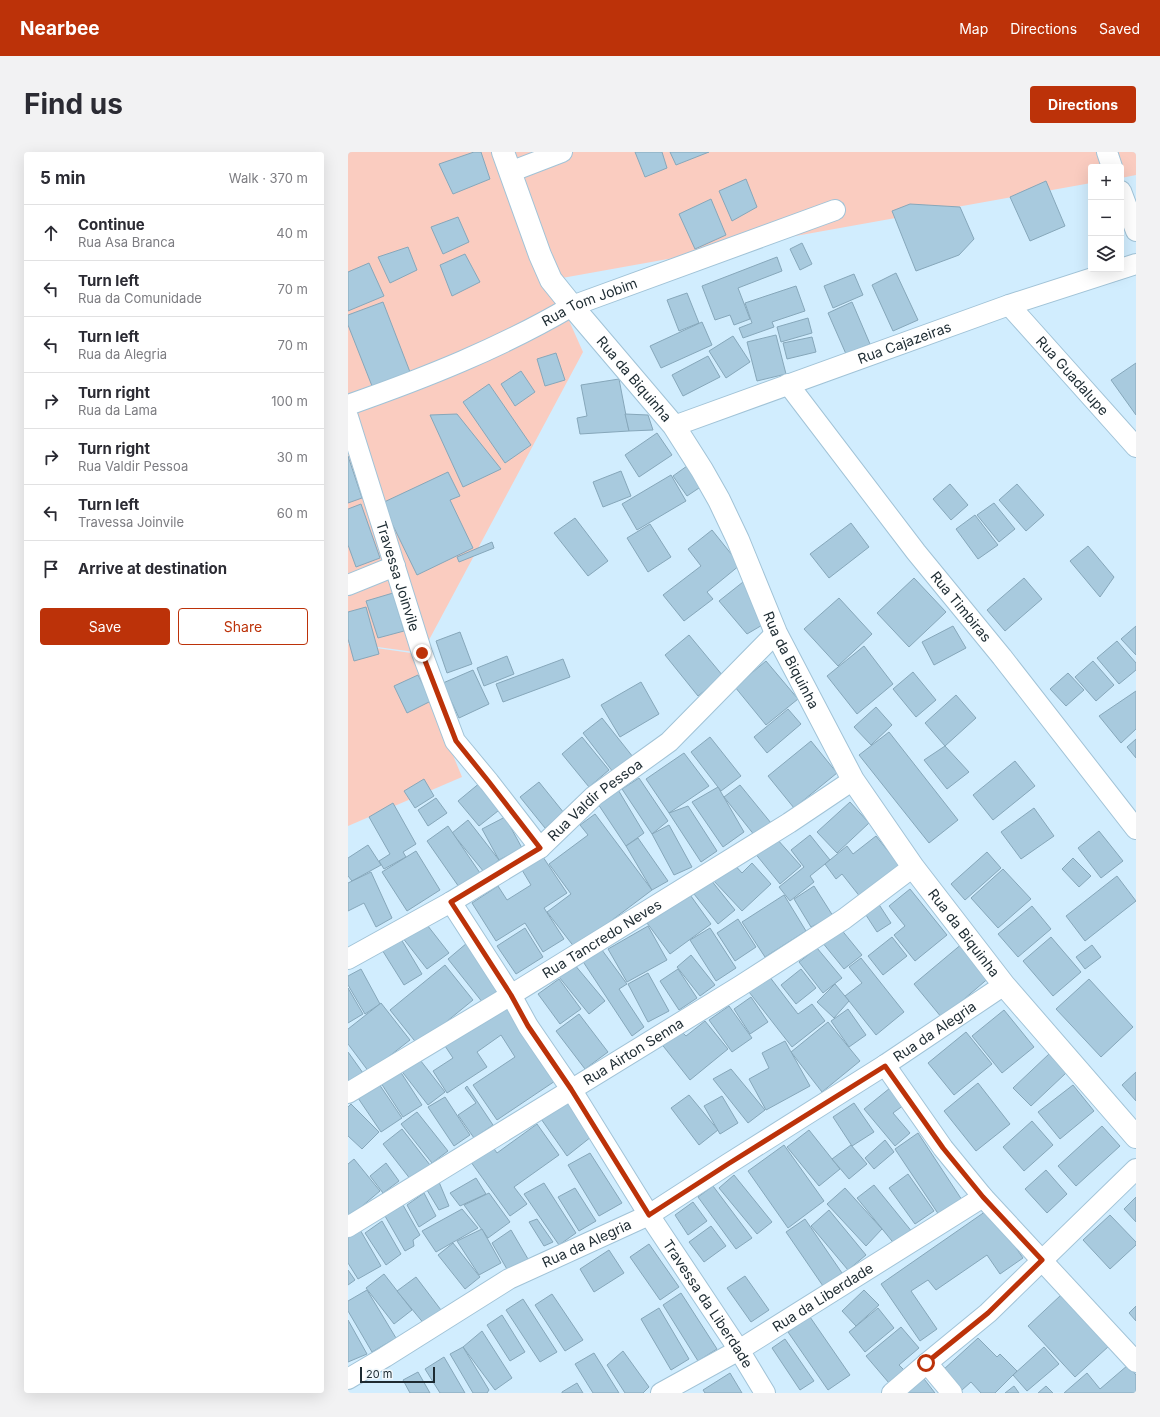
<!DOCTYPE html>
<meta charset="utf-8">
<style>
body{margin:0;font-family:Inter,sans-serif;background:#f2f2f3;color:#2b2b33}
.controls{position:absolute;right:12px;top:12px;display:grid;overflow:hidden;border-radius:4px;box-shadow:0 4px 16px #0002}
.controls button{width:36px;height:36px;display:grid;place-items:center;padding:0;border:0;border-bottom:1px solid #e1e1e2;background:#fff;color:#2b2b33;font:20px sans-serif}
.scale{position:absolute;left:12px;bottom:10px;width:75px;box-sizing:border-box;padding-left:4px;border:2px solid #1d2b32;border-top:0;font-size:11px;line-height:14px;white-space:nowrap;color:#1d2b32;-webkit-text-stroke:3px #f0f7fb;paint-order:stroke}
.stop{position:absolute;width:12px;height:12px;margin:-9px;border:3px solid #bc3209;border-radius:50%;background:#fff}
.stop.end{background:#bc3209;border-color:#fff;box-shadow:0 1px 4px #0008}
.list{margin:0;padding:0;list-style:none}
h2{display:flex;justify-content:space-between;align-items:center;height:52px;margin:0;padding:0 16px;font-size:17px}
h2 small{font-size:13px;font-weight:400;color:#7c7c81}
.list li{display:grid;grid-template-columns:26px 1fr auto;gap:12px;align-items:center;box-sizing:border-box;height:56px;padding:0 16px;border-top:1px solid #e1e1e2}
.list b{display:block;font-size:15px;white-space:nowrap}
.list p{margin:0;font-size:13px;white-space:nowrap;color:#7c7c81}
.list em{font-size:13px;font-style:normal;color:#7c7c81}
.actions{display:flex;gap:8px;padding:12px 16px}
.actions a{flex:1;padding:9px 0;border:1px solid #bc3209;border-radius:4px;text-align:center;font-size:14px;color:#bc3209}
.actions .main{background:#bc3209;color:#fff}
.icon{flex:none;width:22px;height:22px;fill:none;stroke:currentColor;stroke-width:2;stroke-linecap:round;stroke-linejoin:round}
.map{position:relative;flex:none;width:788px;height:1241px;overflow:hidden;border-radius:4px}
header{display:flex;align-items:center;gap:24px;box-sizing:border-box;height:56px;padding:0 20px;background:#bc3209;color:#fff}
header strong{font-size:19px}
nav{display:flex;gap:22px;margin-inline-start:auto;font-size:14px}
.intro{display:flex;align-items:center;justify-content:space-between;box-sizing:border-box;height:96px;padding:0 24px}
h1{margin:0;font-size:28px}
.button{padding:10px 18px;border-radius:4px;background:#bc3209;color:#fff;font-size:14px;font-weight:700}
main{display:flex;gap:24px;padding:0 24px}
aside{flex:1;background:#fff;border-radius:4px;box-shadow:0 4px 16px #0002}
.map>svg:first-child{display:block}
.green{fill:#faccc0}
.building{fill:#a8cade;stroke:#86a7ba}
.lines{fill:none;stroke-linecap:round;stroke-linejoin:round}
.minor-casing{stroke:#a1c3d7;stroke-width:22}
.tertiary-casing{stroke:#a1c3d7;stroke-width:24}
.minor{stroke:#fff;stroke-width:20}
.tertiary{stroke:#fff;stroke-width:22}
.route{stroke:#bc3209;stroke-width:5}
.labels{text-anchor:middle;stroke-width:3;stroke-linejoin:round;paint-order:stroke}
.street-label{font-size:14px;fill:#1d2b32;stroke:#f0f7fb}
</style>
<header>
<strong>Nearbee</strong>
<nav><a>Map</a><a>Directions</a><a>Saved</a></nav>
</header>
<div class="intro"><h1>Find us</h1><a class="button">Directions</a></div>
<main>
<aside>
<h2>5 min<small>Walk · 370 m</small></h2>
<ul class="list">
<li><svg class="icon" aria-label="ahead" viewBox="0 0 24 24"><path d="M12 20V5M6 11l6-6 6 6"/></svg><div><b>Continue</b><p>Rua Asa Branca</p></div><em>40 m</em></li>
<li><svg class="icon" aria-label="left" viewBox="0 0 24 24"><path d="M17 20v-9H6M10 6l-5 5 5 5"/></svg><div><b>Turn left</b><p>Rua da Comunidade</p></div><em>70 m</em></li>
<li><svg class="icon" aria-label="left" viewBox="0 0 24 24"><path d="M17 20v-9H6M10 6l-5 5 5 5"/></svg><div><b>Turn left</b><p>Rua da Alegria</p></div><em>70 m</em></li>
<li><svg class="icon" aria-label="right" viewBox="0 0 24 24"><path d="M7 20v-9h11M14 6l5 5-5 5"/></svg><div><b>Turn right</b><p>Rua da Lama</p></div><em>100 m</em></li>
<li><svg class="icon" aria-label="right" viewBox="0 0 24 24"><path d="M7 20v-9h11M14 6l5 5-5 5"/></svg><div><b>Turn right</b><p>Rua Valdir Pessoa</p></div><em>30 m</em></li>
<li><svg class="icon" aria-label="left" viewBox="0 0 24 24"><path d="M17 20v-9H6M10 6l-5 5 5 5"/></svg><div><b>Turn left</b><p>Travessa Joinvile</p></div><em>60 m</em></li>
<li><svg class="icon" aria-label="arrive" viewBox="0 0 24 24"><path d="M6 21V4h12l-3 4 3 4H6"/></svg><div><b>Arrive at destination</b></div></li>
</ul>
<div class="actions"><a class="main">Save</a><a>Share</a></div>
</aside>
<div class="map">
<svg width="788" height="1241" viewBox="0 0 788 1241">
<rect width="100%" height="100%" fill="#d1edfe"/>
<g class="green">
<polygon points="0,0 788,0 788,23 773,26 773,15 743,15 743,31 203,128 235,200 74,501 0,491"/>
<polygon points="0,492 63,501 114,625 0,674"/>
</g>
<g class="building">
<polygon points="126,0 133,0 142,27 105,42 91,12"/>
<polygon points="287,0 314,0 319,16 297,25"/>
<polygon points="322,0 361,0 328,13"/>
<polygon points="398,27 409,55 384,69 371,39"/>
<polygon points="698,29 717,74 682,89 662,45"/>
<polygon points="363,47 378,83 347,97 331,62"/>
<polygon points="562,52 612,55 626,87 611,103 568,119 544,59"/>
<polygon points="110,65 121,90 95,102 83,75"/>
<polygon points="454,91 464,112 452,118 442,97"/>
<polygon points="60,95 69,118 42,131 30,105"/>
<polygon points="117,102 132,130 104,144 92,113"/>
<polygon points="429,105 434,119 390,136 402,167 386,173 382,163 367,168 354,134"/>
<polygon points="21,111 36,144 0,159 0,120"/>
<polygon points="548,121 570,168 545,179 524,133"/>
<polygon points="506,122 515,143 485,156 476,134"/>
<polygon points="448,134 457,159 424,170 426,175 395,186 391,176 404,171 397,151"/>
<polygon points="339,141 351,171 331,179 319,148"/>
<polygon points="35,150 62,220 24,234 0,173 0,163"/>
<polygon points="504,150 522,192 498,202 480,161"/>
<polygon points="460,166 464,181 433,190 429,175"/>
<polygon points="354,170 364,193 313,216 302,194"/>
<polygon points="428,183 438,222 409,229 399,190"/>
<polygon points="385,184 402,210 378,226 361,199"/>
<polygon points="464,185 468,200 439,207 435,191"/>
<polygon points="208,201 217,228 197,234 189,207"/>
<polygon points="360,204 372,225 335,244 324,223"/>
<polygon points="788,211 788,263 763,228"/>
<polygon points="173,219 187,240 167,254 153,232"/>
<polygon points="271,227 281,279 232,282 229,266 239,264 233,233"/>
<polygon points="141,232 183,293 157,311 115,250"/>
<polygon points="109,262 153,317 115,335 82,263"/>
<polygon points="277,262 300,263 305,278 281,279"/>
<polygon points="309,281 324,303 291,325 277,303"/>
<polygon points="0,304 14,346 0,351"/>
<polygon points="339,314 354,334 339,344 325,324"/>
<polygon points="273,319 283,344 255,355 245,330"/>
<polygon points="100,320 112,344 102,348 125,396 69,423 34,351"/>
<polygon points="323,323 338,349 289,378 274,352"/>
<polygon points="602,332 620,353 603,368 585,347"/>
<polygon points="669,332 696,363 678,379 651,348"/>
<polygon points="646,351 667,377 651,390 629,363"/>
<polygon points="13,352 32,406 8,415 0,393 0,357"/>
<polygon points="627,363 650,393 630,407 608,377"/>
<polygon points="227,366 260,409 240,424 206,381"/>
<polygon points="503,371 521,395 481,426 462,402"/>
<polygon points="302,372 323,405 300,420 279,386"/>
<polygon points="364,378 392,413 359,440 365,447 336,469 315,443 353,414 340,397"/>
<polygon points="144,390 146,396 111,410 109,405"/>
<polygon points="740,394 766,425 752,445 722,409"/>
<polygon points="566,426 598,460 561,495 529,461"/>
<polygon points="676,426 694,447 657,479 639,458"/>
<polygon points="395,430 416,472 399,482 371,449"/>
<polygon points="45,441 56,479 30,486 18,449"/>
<polygon points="491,446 524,482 490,514 456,477"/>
<polygon points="18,455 31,502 6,509 0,487 0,460"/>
<polygon points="605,474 618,496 586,513 574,490"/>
<polygon points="788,474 788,503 773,487"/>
<polygon points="112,480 124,512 99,521 88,489"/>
<polygon points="341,483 375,524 350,544 317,503"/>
<polygon points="769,489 788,511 788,518 771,532 749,506"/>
<polygon points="516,494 545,532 509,562 479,524"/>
<polygon points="159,504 166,522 136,534 129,516"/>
<polygon points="215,507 222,525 155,550 148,532"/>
<polygon points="418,509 450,547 418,573 387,535"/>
<polygon points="745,509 766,533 748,549 727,525"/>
<polygon points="125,518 141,552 111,566 95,531"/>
<polygon points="565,520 588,548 568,565 545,537"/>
<polygon points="720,521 736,538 718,554 702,537"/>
<polygon points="70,523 83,549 59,561 46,534"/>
<polygon points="293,530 311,562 272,585 253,553"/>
<polygon points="788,539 788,577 773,591 751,564"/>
<polygon points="608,543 628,566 597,594 577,571"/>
<polygon points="528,555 544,573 523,593 506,575"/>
<polygon points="440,557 453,572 419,601 406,585"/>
<polygon points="254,566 285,605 265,620 235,581"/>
<polygon points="541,580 610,668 581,691 511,603"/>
<polygon points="234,585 261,618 241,635 214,602"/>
<polygon points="362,585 393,624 373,639 343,600"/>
<polygon points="788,587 788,606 779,595"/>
<polygon points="463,589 489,621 446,656 420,624"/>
<polygon points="597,594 621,620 599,637 576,608"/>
<polygon points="336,601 361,634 321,661 298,627"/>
<polygon points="667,609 687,634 645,668 625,643"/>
<polygon points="291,626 320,669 304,682 274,637"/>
<polygon points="76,627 86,644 67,656 56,639"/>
<polygon points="133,630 155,655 131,674 110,649"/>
<polygon points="191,630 216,661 197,676 172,645"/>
<polygon points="392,633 423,671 407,684 376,645"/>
<polygon points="370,635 396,680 375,695 344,650"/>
<polygon points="269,636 296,681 278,694 248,649"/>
<polygon points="88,646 99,661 80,674 70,658"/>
<polygon points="502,650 521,671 489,701 469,680"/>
<polygon points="45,651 68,692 55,700 58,705 36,717 31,709 42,702 21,665"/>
<polygon points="340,654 369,699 353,710 321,661"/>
<polygon points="686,656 706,684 673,707 653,680"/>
<polygon points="247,662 304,738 227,796 199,760 223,742 201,712 240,683 232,673"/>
<polygon points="157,665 174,696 151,708 134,677"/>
<polygon points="120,668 151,708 136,720 104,681"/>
<polygon points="321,673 344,715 326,723 304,682"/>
<polygon points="100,674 132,721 111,735 79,689"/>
<polygon points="751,679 775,709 753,726 730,696"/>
<polygon points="462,683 482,708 462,724 466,730 442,749 431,735 456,715 443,698"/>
<polygon points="528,684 552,714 513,746 494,722 488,727 477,712 499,694 505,702"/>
<polygon points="290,686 320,729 304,738 278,694"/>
<polygon points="429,687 453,714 432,732 406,700"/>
<polygon points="20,693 33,713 4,729 0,724 0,706"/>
<polygon points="68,699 92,738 59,759 34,720"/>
<polygon points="639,700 653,716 617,748 603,732"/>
<polygon points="195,705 219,741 196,756 216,787 195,800 177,771 148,789 124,751 150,734 159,748 183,733 174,718"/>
<polygon points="725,706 743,724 731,735 714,717"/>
<polygon points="384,710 394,721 404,711 423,732 394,759 365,728"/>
<polygon points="655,717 683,747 650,776 623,746"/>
<polygon points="23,720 44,766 28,775 16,751 0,759 0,731"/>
<polygon points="769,724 788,749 737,789 718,764"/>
<polygon points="363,728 387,758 370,772 346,742"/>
<polygon points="466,734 485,764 463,775 446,747"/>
<polygon points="562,737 599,783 567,809 546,783 557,774 541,754"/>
<polygon points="340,740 363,772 322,802 299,771"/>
<polygon points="436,743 458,779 417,805 394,770"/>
<polygon points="530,751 543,771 529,780 516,760"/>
<polygon points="684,754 703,777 670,805 650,782"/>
<polygon points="390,767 408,795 387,809 369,781"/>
<polygon points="76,769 101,801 79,817 54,785"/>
<polygon points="300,774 319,808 279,830 260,797"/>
<polygon points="177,776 195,805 168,822 149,794"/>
<polygon points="362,776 388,816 368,829 342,788"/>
<polygon points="492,776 514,803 496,817 474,790"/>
<polygon points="50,782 74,822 56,833 31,793"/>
<polygon points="544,785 559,804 535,823 520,804"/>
<polygon points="703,785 733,820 705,844 675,809"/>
<polygon points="119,791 154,836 135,851 100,807"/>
<polygon points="615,791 643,824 594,866 566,832"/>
<polygon points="744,793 753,805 737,817 728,805"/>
<polygon points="251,794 279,832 271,837 296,875 284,884 232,805"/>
<polygon points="469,796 494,826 475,841 451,810"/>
<polygon points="343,803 367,833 352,844 329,815"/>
<polygon points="513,806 556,860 528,883 497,844 514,831 501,815"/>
<polygon points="226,812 257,849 241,862 211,825"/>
<polygon points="97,813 125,848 70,893 42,858"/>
<polygon points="13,817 32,852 17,862 0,833 0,824"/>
<polygon points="330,817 349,846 331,858 312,829"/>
<polygon points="453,817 468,836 448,852 433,833"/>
<polygon points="300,821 321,859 300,870 280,832"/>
<polygon points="421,824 450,862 464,852 477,869 444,895 401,840"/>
<polygon points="211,827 233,857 212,872 190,842"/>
<polygon points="741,827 785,875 753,905 708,857"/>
<polygon points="487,832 501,849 486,866 469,850"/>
<polygon points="0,836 15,862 0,871"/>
<polygon points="403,845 420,870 402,882 386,857"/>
<polygon points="163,850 213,925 149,968 125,933 167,905 153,883 129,900 139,915 99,941 85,919 105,906 97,894"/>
<polygon points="33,851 62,888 21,920 0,892 0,877"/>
<polygon points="381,854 404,886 384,900 361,868"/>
<polygon points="500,857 518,883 501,895 483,869"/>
<polygon points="656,858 686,895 654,921 624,884"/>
<polygon points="231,862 260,900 237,917 208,879"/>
<polygon points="357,869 380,897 342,928 312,890 333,879 338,884"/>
<polygon points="480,870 512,909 474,940 443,900"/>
<polygon points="618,880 644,912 606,943 580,911"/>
<polygon points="437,889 462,934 418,958 401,927 421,916 414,901"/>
<polygon points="0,900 15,921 0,930"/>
<polygon points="701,902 718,921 683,954 665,936"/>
<polygon points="69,904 97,940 80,953 52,917"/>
<polygon points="50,916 74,953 55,965 31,928"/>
<polygon points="383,917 417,958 400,971 365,927"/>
<polygon points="788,920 788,949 774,933"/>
<polygon points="630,931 662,972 628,999 596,959"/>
<polygon points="31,932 54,966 33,980 10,946"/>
<polygon points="725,933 746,959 712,987 690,960"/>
<polygon points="119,934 145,973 126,986 110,963 128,951 117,936"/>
<polygon points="542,936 556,953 545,961 562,981 547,994 516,957"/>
<polygon points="341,943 370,978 351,993 323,956"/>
<polygon points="374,944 390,971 372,982 356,954"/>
<polygon points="97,945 122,983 106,994 80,955"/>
<polygon points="219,947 248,981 219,1004 191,964"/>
<polygon points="506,951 526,980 504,994 485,965"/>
<polygon points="3,952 31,980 14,997 0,984 0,955"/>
<polygon points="69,960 100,999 84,1011 53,972"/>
<polygon points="684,969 705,993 676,1019 655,995"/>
<polygon points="189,972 211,1003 166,1035 179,1052 162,1064 120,1006 142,991 149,1001"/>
<polygon points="754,974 772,994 728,1034 710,1014"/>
<polygon points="54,977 82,1013 63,1028 35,992"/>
<polygon points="461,978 492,1017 471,1034 439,995"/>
<polygon points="570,981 614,1048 591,1063 547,997"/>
<polygon points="537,988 546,1000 526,1017 517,1006"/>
<polygon points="436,993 476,1049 440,1076 400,1019"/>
<polygon points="503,993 519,1012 501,1027 484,1007"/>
<polygon points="242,1001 274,1051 251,1064 220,1013"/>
<polygon points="6,1007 32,1039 0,1066 0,1012"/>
<polygon points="38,1011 51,1029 35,1041 22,1024"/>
<polygon points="698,1018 719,1042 699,1061 677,1037"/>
<polygon points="560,1022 586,1059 567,1072 541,1036"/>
<polygon points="386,1023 424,1070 409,1082 371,1036"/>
<polygon points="128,1026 138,1042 112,1054 102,1041"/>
<polygon points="91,1030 101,1054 91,1058 79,1038"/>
<polygon points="196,1031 228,1081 211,1093 176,1042"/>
<polygon points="526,1033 565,1081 548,1094 509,1046"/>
<polygon points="365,1034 404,1086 388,1097 350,1045"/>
<polygon points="227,1036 248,1069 231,1079 210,1045"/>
<polygon points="497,1036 534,1077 518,1094 479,1052"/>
<polygon points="76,1041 88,1064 71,1075 59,1053"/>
<polygon points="141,1041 162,1070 140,1086 116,1053"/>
<polygon points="788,1045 788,1070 776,1057"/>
<polygon points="345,1050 359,1069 340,1083 327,1063"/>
<polygon points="55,1053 72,1083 65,1088 66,1094 57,1099 37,1064"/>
<polygon points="114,1057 130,1076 88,1100 74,1079"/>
<polygon points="641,1057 675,1106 652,1122 639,1103 588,1138 580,1128 563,1139 589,1177 572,1189 533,1132"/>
<polygon points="481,1058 518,1103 500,1118 463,1074"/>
<polygon points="762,1063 788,1090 788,1093 762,1117 735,1088"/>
<polygon points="189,1067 205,1090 196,1094 181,1070"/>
<polygon points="457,1067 494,1121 475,1134 438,1080"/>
<polygon points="34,1069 53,1102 38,1113 17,1081"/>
<polygon points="363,1074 378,1094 356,1110 341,1090"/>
<polygon points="11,1076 33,1114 10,1127 0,1111 0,1083"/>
<polygon points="134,1077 153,1111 131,1123 109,1089"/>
<polygon points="163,1078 180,1107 160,1119 144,1091"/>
<polygon points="105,1091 132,1125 117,1137 90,1103"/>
<polygon points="301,1092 331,1135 312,1148 282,1105"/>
<polygon points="261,1098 276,1121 246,1140 232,1117"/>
<polygon points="0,1118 7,1128 0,1133"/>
<polygon points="36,1122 64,1158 46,1172 18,1136"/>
<polygon points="397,1124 421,1158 403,1170 379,1136"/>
<polygon points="68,1125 96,1162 77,1173 49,1139"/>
<polygon points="19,1138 48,1186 24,1200 0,1159 0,1149"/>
<polygon points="516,1138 531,1153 508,1174 494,1159"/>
<polygon points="333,1141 369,1197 350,1209 315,1153"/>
<polygon points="204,1142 235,1188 217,1199 187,1153"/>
<polygon points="713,1143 761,1194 727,1225 680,1174"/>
<polygon points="175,1147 209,1200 192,1210 158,1158"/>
<polygon points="788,1154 788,1169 781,1161"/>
<polygon points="311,1156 341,1207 323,1218 293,1167"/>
<polygon points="530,1156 546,1176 517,1200 501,1180"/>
<polygon points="154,1163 177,1200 162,1209 139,1173"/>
<polygon points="462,1165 502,1223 480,1238 440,1180"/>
<polygon points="0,1168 19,1202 0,1210"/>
<polygon points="553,1175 571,1196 551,1213 556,1218 541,1231 518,1204"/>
<polygon points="134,1179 164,1226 147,1238 115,1195"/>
<polygon points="630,1186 649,1205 652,1202 669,1219 647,1241 633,1241 623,1230 614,1238 595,1218"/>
<polygon points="437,1187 466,1229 452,1238 424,1196"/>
<polygon points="115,1195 141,1238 139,1241 125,1241 102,1202"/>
<polygon points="696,1195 711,1212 679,1239 665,1223"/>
<polygon points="275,1199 301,1235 295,1241 277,1241 259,1213"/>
<polygon points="246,1201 271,1241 245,1241 227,1212"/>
<polygon points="96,1205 117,1241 92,1241 77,1217"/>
<polygon points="780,1213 788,1223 788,1241 716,1241 739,1221 752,1237"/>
<polygon points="70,1220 82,1241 62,1241 55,1228"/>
<polygon points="382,1221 394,1241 357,1241 355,1238"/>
<polygon points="573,1223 587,1241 550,1241"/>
<polygon points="229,1231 235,1241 214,1241 214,1240"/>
<polygon points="666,1234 671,1241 657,1241"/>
<polygon points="698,1234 705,1241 690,1241"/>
</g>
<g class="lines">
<defs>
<g id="minor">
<polyline points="759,0 764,15"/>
<polyline points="162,20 214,0"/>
<polyline points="773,39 788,79"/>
<path id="s1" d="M661,153L788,295"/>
<path id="s2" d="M440,232L568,400L654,505L788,677"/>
<path id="s3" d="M0,253C77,226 153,196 224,154L487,58"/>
<path id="s4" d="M0,265L74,501L107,589L141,630L192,696"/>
<path id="s5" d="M326,274L661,153L788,112"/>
<polyline points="0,433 47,414"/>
<path id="s6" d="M103,750L163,843L180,874L223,937L301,1063L391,1198L417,1241"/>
<path id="s7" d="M0,807L103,750L192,696L246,644L321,590L428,481"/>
<polyline points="537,913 595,996 635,1045 788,1210"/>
<path id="s8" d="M0,941L163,843L441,671L505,628"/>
<path id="s9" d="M0,1075L392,834L496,767L565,715"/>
<polyline points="579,1211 604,1241"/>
<path id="s10" d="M0,1227L37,1205L161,1127L301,1063L380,1012L537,913L656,833"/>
<path id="s11" d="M313,1241L391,1198L635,1045"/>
<polyline points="544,1241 579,1211 640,1161 788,1017"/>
</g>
<g id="tertiary">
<path id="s12" d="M155,0L192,103L203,128L224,154L326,274L354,318L371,348L390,388L428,481L505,628L565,715L656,833L788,985"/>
</g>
</defs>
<use href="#minor" class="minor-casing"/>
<use href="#tertiary" class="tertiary-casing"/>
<use href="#minor" class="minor"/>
<use href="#tertiary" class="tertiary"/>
</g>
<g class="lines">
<polyline class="route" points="74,501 108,589 141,630 192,696 103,750 163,843 180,874 223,937 301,1063 380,1012 537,914 595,996 635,1045 694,1108 640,1161 578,1211"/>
</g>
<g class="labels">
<g class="street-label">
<text dy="5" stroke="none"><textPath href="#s3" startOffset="263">Rua Tom Jobim</textPath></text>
<text dy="5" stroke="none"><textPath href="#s5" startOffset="245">Rua Cajazeiras</textPath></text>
<text dy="5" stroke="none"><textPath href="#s1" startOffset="95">Rua Guadalupe</textPath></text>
<text dy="5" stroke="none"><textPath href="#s12" startOffset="266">Rua da Biquinha</textPath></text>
<text dy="5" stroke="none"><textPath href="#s4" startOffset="167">Travessa Joinvile</textPath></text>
<text dy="5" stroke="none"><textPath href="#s2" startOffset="282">Rua Timbiras</textPath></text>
<text dy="5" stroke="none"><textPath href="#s12" startOffset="590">Rua da Biquinha</textPath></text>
<text dy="5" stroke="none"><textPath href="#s7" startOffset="295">Rua Valdir Pessoa</textPath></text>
<text dy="5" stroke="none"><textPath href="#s12" startOffset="914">Rua da Biquinha</textPath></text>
<text dy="5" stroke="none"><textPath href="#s8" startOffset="297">Rua Tancredo Neves</textPath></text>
<text dy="5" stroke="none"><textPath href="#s10" startOffset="683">Rua da Alegria</textPath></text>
<text dy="5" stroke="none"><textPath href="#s9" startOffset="335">Rua Airton Senna</textPath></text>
<text dy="5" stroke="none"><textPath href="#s10" startOffset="275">Rua da Alegria</textPath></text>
<text dy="5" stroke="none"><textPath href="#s11" startOffset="188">Rua da Liberdade</textPath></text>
<text dy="5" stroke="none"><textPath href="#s6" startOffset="477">Travessa da Liberdade</textPath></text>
</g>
</g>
</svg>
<div class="controls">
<button>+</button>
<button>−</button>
<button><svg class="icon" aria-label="layers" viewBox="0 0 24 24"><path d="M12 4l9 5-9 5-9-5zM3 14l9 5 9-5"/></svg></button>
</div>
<div class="scale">20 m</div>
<div class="stop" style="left:578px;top:1211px"></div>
<div class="stop end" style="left:74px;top:501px"></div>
</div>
</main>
